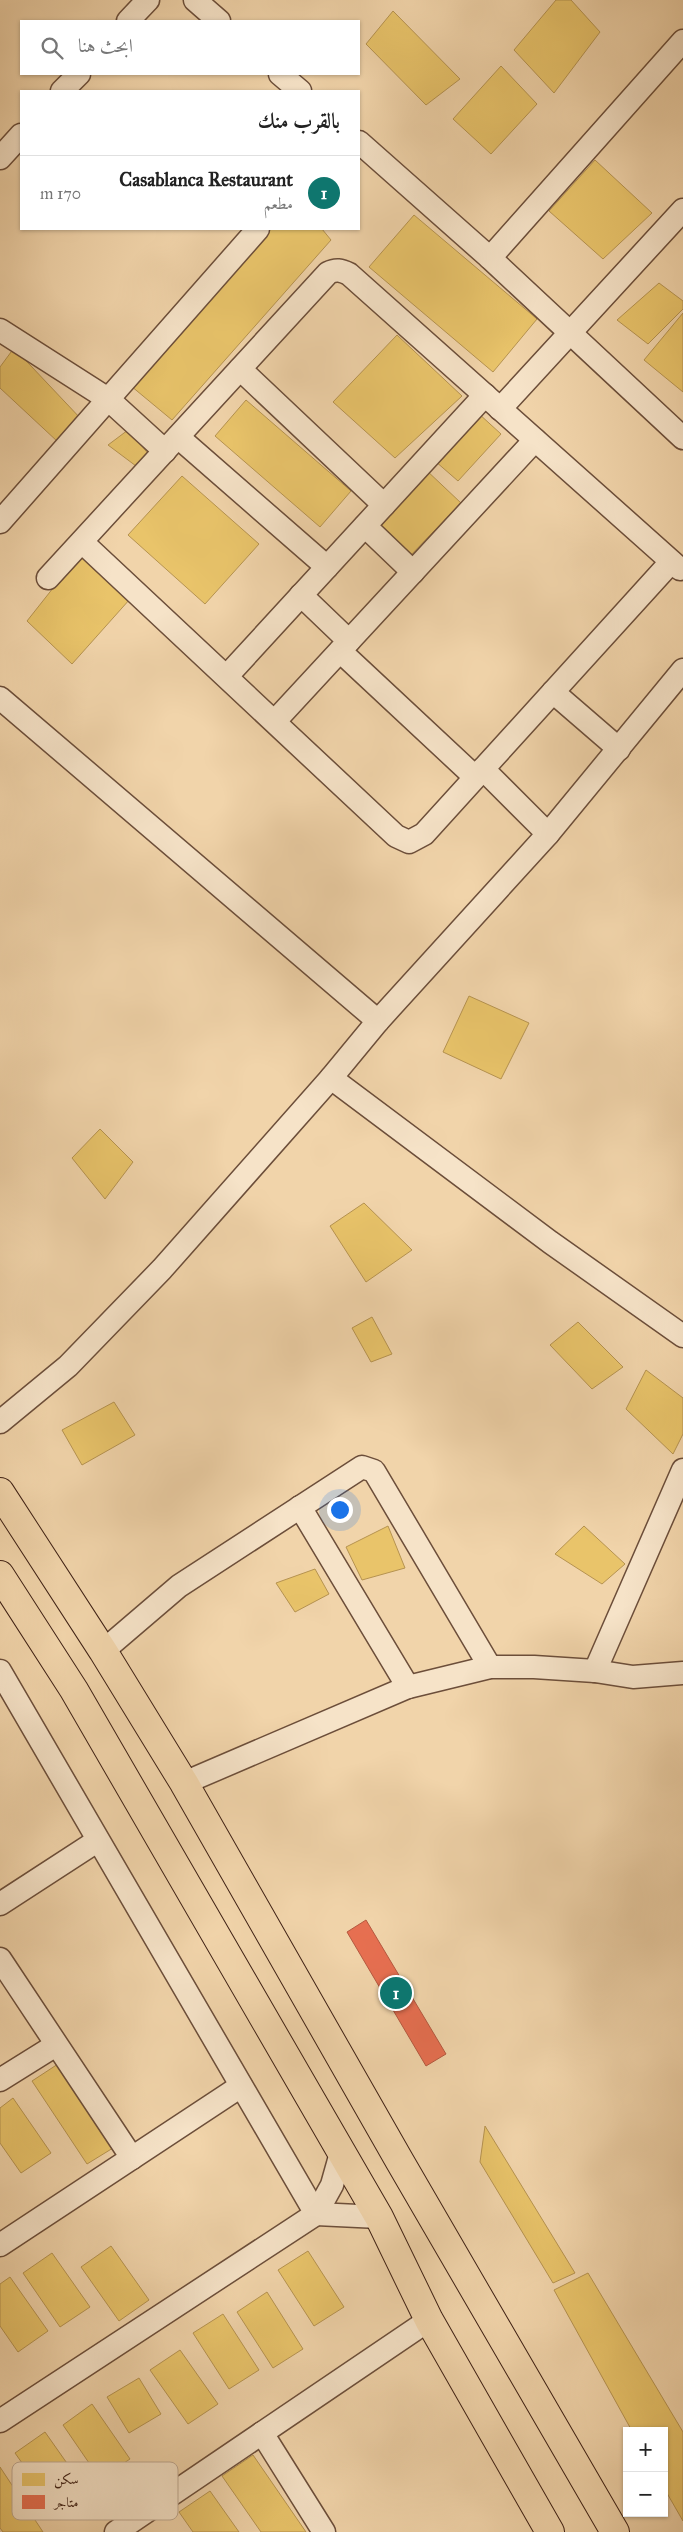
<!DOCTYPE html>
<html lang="ar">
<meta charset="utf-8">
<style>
body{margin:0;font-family:"IM FELL Great Primer",Amiri,serif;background:#f6f6f6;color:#222;direction:rtl}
.controls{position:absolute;right:15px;bottom:15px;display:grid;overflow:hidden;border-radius:0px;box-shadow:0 1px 4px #0004}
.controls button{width:45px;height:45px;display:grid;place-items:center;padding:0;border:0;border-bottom:1px solid #e0e0e0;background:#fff;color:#222;font:25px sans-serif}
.you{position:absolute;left:339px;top:1509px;width:18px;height:18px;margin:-12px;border:4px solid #fff;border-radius:50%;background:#1a73e8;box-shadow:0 0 0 8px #1a73e833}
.badge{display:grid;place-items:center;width:32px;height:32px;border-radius:50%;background:#0f766e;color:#fff;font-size:16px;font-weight:700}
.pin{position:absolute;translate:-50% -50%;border:2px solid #fff;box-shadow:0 1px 5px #0006}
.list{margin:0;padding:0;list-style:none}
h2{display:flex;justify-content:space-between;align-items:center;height:65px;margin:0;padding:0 20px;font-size:21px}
h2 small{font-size:16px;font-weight:400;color:#767676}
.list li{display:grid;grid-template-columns:32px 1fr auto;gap:15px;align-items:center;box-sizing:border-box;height:75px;padding:0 20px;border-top:1px solid #e0e0e0}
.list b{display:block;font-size:19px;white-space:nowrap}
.list p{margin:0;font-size:16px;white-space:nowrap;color:#767676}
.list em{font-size:16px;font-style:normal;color:#767676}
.icon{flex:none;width:28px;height:28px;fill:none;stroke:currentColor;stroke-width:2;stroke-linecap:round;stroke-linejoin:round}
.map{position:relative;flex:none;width:683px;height:2532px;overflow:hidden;direction:ltr}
.search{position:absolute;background:#fff;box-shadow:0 1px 4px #0004;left:20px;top:20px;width:340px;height:55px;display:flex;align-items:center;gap:12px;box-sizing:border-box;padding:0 18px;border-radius:0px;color:#767676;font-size:19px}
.panel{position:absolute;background:#fff;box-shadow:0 1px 4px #0004;left:20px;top:90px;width:340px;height:140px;border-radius:0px;direction:rtl}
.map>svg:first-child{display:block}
.homes{fill:#e9c46a;stroke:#b69350}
.shops{fill:#e76f51;stroke:#b5583f}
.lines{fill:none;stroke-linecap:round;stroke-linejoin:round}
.minor-casing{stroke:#6c4e3a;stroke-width:25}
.major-casing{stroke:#3f2115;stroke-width:30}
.minor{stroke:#f6e3c8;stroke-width:22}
.major{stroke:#f1d4aa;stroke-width:28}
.key{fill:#f6e3c8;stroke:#bfa992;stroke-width:1}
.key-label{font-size:14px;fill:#3f2115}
</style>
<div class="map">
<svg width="683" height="2532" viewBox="0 0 683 2532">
<rect width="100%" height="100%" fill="#f1d4aa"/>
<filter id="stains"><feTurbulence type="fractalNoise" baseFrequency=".004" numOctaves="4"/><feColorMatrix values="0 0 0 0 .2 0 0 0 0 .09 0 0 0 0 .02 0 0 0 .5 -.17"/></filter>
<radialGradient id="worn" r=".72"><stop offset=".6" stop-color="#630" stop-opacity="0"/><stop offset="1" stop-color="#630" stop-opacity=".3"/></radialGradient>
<g class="homes">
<polygon points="556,0 571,0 600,32 554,93 514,50"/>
<polygon points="393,11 460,79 426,105 366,44"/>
<polygon points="501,66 537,104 491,154 453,119"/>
<polygon points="595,160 652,213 603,259 549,211"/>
<polygon points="414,215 537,319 493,372 369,267"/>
<polygon points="268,229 322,229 331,240 172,420 131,386"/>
<polygon points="659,283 683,301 683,309 648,344 617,320"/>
<polygon points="683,313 683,392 644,360"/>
<polygon points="397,335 462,396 395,458 333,402"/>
<polygon points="14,348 82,420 58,442 0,388 0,367"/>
<polygon points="246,400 351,491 320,527 215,436"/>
<polygon points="478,413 501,434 458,481 435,461"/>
<polygon points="128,430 151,457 136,466 108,445"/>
<polygon points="424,468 461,503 409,557 373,523"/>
<polygon points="182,476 259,544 205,604 128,535"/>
<polygon points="80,554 130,599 72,664 27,621"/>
<polygon points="469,996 529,1023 501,1079 443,1052"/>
<polygon points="100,1129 133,1162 105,1199 72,1158"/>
<polygon points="364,1203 412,1250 366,1282 330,1226"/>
<polygon points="372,1317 392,1354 371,1362 352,1328"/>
<polygon points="578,1322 623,1367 592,1389 550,1345"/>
<polygon points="646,1370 683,1398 683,1434 673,1454 626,1409"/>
<polygon points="114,1402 135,1435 82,1465 62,1430"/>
<polygon points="388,1526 405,1568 362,1580 346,1547"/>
<polygon points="584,1526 625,1564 602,1584 555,1554"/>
<polygon points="315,1569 329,1594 295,1612 276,1583"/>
<polygon points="58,2064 113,2148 87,2164 32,2081"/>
<polygon points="13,2098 51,2153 21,2173 0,2143 0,2108"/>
<polygon points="485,2126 575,2273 553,2283 480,2162"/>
<polygon points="111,2246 149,2300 119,2321 81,2267"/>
<polygon points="308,2251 344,2307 314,2326 278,2270"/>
<polygon points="52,2253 90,2307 60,2327 23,2273"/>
<polygon points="588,2273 683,2432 683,2521 664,2488 664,2431 632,2431 554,2290"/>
<polygon points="10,2277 48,2331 18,2352 0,2326 0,2284"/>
<polygon points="267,2292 303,2349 273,2368 237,2312"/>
<polygon points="223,2314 259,2370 229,2389 193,2333"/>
<polygon points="180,2350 218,2404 188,2424 150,2370"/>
<polygon points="139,2378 161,2414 129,2433 107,2397"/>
<polygon points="92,2404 130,2459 100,2479 63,2425"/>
<polygon points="45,2432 83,2486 53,2507 15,2453"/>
<polygon points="253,2455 306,2532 261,2532 222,2476"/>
<polygon points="0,2467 43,2532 3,2532 0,2528"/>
<polygon points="210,2491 239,2532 193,2532 179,2512"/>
</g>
<polygon class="shops" points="366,1920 446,2054 426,2066 347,1932"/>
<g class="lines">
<defs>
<g id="minor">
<polyline points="195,0 219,21"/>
<polyline points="128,21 148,0"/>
<polyline points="280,74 300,91"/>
<polyline points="62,91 79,74"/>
<polyline points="359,142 490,258 683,438"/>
<polyline points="0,158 21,135"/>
<polyline points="490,258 683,41"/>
<polyline points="0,330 108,399 165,451"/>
<polyline points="240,369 384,505"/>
<polyline points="500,409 683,210"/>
<polyline points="178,437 327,567"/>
<polyline points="0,522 258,229"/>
<polyline points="365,526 413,572"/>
<polyline points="82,542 396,836 409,842 424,834 671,562"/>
<path d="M48,578L328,273C336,269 341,270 349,274L680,569"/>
<polyline points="301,595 349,641"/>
<polyline points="340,651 475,777"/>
<polyline points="227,676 485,395"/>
<polyline points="553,692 619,749"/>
<polyline points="0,698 378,1021"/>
<polyline points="275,721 535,440"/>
<polyline points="483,769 548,834"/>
<polyline points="331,1078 550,1242 683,1336"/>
<polyline points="0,1422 68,1366 162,1269 331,1078 378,1021 548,834 683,670"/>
<polyline points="300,1507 408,1687"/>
<polyline points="103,1651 179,1586 362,1467 374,1471 490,1667"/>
<polyline points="0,1671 316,2214"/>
<polyline points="595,1671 683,1470"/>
<polyline points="184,1783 408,1687 490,1667 534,1667 595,1671 633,1677 683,1673"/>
<polyline points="0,1904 97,1841"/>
<polyline points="0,1959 132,2158"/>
<polyline points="0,2080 56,2045"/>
<polyline points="316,2214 379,2217"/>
<polyline points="0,2245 241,2086"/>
<polyline points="0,2421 316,2214 332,2185 341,2153"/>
<polyline points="262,2433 324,2532"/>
<polyline points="116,2532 429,2320"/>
</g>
<g id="major">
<polyline points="0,1492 103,1651 184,1783 399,2160 615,2532"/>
<polyline points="0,1575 74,1690 379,2217 429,2320 550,2532"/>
</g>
</defs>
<use href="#minor" class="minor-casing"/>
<use href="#major" class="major-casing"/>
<use href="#minor" class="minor"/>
<use href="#major" class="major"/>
</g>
<rect x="12" y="2462" width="166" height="58" rx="8" class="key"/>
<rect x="22" y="2473" width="23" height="13" fill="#e9c46a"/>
<rect x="22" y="2495" width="23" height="14" fill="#e76f51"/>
<g class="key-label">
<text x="54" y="2484">سكن</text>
<text x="54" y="2507">متاجر</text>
</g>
<rect width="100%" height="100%" filter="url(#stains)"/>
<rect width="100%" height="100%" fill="url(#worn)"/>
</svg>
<div class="controls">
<button>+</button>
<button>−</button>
</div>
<div class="you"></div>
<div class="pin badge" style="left:396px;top:1993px">1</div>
<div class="search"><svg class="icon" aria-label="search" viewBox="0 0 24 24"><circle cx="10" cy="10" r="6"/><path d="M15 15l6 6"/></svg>ابحث هنا</div>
<section class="panel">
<h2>بالقرب منك<small></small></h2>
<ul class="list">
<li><span class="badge">1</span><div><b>Casablanca Restaurant</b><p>مطعم</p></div><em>170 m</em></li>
</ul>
</section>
</div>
